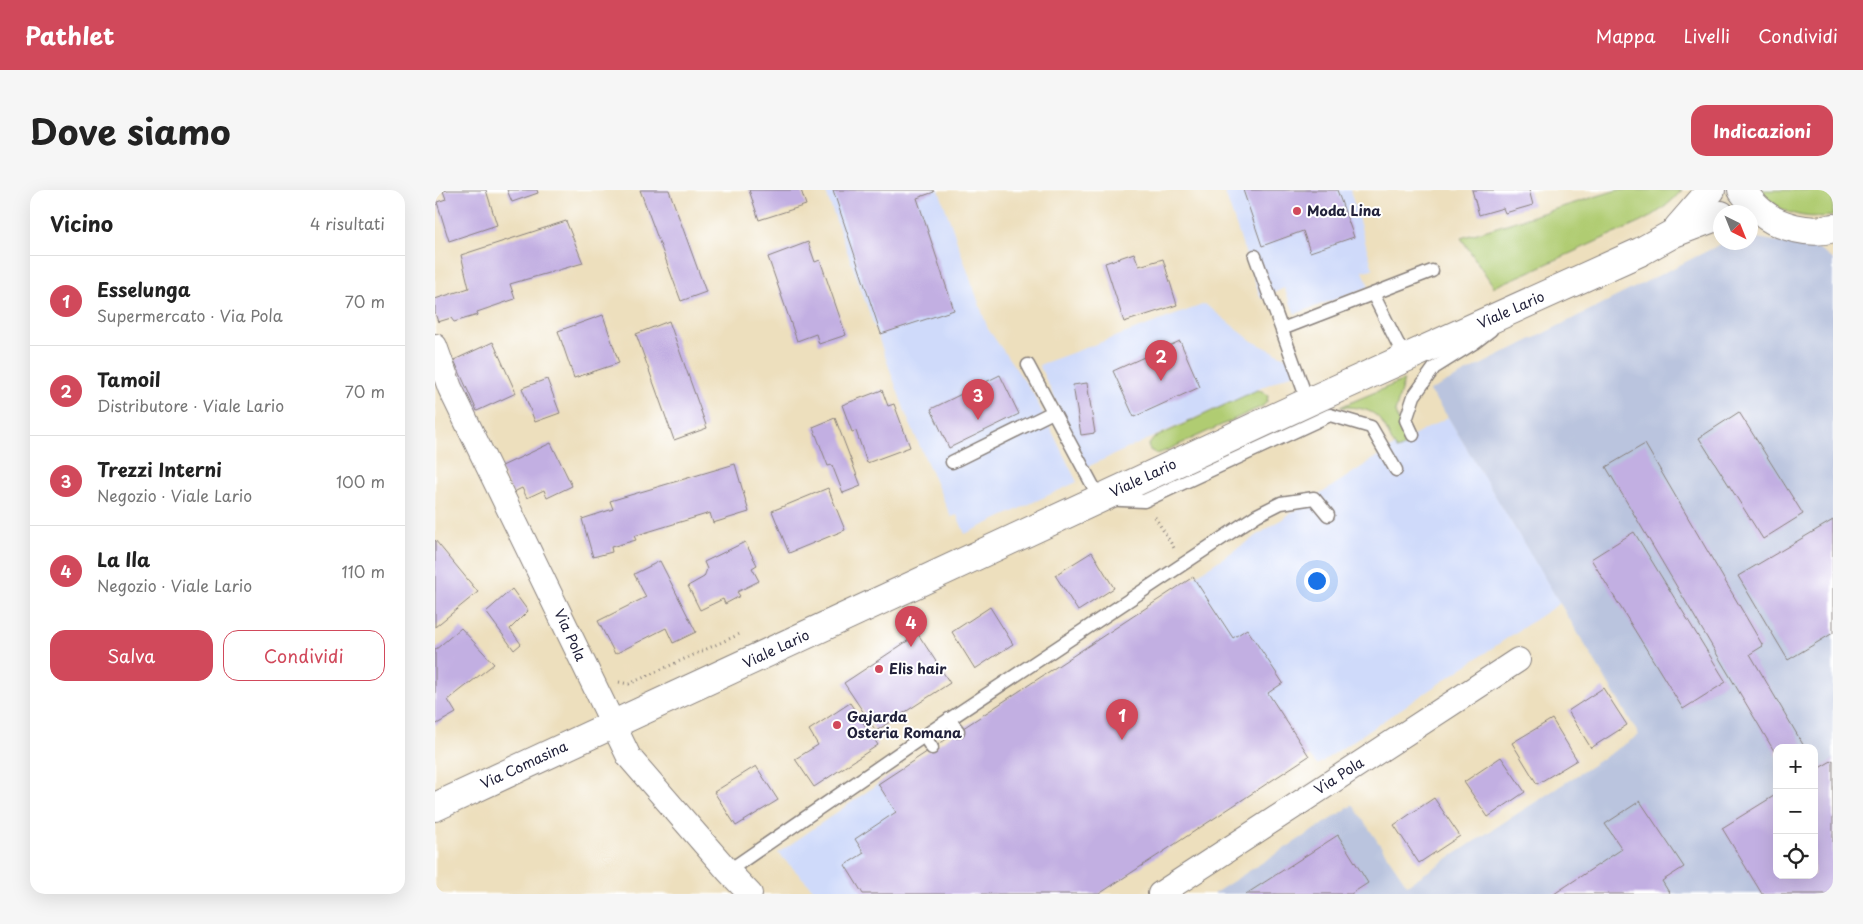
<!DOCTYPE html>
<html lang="it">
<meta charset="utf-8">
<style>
body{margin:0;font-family:"Playpen Sans",sans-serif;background:#f6f6f6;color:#222}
.controls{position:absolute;right:15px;bottom:15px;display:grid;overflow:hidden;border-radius:10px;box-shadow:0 5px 20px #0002}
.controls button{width:45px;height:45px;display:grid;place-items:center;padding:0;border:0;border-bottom:1px solid #e0e0e0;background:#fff;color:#222;font:25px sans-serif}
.compass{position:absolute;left:1278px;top:15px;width:45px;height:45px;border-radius:50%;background:#fff;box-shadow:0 5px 20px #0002;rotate:137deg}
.you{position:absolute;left:881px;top:390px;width:18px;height:18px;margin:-12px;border:4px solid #fff;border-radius:50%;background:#1a73e8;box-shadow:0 0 0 8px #1a73e833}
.badge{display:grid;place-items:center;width:32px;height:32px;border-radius:50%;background:#d1495b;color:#fff;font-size:16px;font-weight:700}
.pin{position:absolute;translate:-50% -41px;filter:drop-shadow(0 1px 2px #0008)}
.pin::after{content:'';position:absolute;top:26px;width:18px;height:15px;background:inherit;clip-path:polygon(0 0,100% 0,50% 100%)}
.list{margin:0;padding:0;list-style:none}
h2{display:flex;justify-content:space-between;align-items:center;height:65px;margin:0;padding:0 20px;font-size:21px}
h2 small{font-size:16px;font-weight:400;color:#767676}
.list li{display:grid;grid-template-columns:32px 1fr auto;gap:15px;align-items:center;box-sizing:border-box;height:90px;padding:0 20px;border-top:1px solid #e0e0e0}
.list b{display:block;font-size:19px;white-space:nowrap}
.list p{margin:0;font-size:16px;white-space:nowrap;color:#767676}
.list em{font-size:16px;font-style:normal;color:#767676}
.actions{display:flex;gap:10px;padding:15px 20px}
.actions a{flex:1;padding:11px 0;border:1px solid #d1495b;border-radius:15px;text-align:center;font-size:18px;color:#d1495b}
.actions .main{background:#d1495b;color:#fff}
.icon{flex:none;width:28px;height:28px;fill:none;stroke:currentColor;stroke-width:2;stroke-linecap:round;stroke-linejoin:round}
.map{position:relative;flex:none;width:1398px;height:704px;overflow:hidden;border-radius:15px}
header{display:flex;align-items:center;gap:30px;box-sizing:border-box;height:70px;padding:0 25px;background:#d1495b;color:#fff}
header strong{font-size:24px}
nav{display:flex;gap:28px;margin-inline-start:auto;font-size:18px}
.intro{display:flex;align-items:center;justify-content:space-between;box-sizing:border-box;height:120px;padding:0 30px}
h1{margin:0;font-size:35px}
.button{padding:12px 22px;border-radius:15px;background:#d1495b;color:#fff;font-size:18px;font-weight:700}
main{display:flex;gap:30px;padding:0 30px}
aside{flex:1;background:#fff;border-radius:15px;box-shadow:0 5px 20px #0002}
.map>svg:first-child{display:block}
.built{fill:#cfdafa}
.industrial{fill:#bac4de;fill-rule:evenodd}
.green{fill:#b0cc72;stroke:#697756}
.building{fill:#c2afe2}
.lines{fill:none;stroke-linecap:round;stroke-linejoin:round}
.service-casing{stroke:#88807c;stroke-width:15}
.minor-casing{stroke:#88807c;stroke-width:26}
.secondary-casing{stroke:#88807c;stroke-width:30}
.path{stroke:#88807c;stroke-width:3;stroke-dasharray:1 4;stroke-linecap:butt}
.service{stroke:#fff;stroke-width:12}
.minor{stroke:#fff;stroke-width:24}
.secondary{stroke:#fff;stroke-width:28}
.poi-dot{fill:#d1495b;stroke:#fff;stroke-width:2}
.labels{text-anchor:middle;stroke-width:4;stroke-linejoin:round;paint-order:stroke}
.poi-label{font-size:14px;font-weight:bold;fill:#22223b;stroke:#fff;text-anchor:start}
.street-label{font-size:14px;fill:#22223b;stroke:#fff}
</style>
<header>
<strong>Pathlet</strong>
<nav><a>Mappa</a><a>Livelli</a><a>Condividi</a></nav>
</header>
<div class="intro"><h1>Dove siamo</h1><a class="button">Indicazioni</a></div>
<main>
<aside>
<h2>Vicino<small>4 risultati</small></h2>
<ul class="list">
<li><span class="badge">1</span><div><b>Esselunga</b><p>Supermercato · Via Pola</p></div><em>70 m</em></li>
<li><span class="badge">2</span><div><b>Tamoil</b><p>Distributore · Viale Lario</p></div><em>70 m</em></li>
<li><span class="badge">3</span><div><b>Trezzi Interni</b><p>Negozio · Viale Lario</p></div><em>100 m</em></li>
<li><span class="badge">4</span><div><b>La Ila</b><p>Negozio · Viale Lario</p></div><em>110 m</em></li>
</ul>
<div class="actions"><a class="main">Salva</a><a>Condividi</a></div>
</aside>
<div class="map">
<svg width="1398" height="704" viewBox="0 0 1398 704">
<rect width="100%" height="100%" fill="#fff"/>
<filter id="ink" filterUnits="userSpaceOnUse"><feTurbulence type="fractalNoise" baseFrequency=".02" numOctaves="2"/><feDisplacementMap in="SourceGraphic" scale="10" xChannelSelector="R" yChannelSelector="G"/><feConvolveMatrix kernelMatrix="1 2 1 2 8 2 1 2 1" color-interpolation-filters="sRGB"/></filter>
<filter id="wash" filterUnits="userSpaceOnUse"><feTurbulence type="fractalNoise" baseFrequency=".0096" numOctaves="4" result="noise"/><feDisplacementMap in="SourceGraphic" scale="20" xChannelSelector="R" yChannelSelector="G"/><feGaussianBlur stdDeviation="1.12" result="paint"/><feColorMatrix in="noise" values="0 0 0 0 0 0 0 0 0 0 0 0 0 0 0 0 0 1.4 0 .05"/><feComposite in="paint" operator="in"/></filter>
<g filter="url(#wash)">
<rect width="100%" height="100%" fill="#eddfbd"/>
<g class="built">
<polygon points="390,0 504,0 553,139 598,203 642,292 530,344 522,325 516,327 472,227"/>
<polygon points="789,0 915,0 938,79 928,81 934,97 860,124 849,98 826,109"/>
<polygon points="770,114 817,151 856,170 861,182 652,277 604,175"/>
<polygon points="1013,227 1125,413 882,575 874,566 664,704 383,704 343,663 443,594 951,261"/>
</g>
<path class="industrial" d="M1316,47L1382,58L1398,70V704H778L918,615L972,695L1204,545L1013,227L994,201L1288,53L1316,52ZM1342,558H1379V685H1342Z"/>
<g class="green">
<path d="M1182,0H1247C1219,32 1194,36 1158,53C1125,68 1092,83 1059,97L1026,48Z"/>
<path d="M1326,0H1398V26C1368,29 1345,25 1326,0Z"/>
<path d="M969,190L960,222L972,254L967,258L962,260C956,252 953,241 947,232C938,218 920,217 905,217Z"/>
<polygon points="822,200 827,201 833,206 832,211 828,216 728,262 722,264 715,260 713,256 719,248"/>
</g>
<g id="blocks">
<g class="building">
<polygon points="13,0 51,0 62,35 14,51 2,12 11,9 8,1"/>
<polygon points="72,0 102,0 103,3 77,12"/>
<polygon points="205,0 234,0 271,102 246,111"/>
<polygon points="314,0 366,0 371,15 324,30"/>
<polygon points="398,0 498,0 499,2 482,8 519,120 446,144"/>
<polygon points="808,0 902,0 919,47 875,62 868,41 827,56"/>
<polygon points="1037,0 1094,0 1098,15 1070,23 1068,18 1044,25"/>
<polygon points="131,31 148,73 75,94 80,109 42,122 43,125 19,132 16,128 3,132 0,123 0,109 34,98 26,65"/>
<polygon points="373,52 380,72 385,70 411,145 384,154 381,144 362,151 333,67"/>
<polygon points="699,63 704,76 728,69 742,115 689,132 670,73"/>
<polygon points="168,125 184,173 139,188 123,141"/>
<polygon points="234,131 272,238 239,250 201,144"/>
<polygon points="745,151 765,197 699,227 678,181"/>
<polygon points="58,152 81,203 42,221 19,170"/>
<polygon points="565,185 584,224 514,258 496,219"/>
<polygon points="112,189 125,223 100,232 87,198"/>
<polygon points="652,193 660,243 646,245 638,195"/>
<polygon points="447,200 453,216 459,214 475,257 432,273 421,241 417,242 407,215"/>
<polygon points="1304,222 1368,324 1328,349 1264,248"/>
<polygon points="400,228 426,296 408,303 397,275 393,276 378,237"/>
<polygon points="116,253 137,296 112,308 109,300 92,308 87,298 77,303 65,277"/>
<polygon points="1210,254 1328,456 1315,464 1370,558 1342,558 1342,566 1171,277"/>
<polygon points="300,274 314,322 278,333 275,323 199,346 201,350 176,357 177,362 158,367 147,329 178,319 175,311"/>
<polygon points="393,298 410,340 354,363 337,321"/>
<polygon points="1398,330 1398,443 1353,470 1303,386"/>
<polygon points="1199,342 1291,492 1248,519 1156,369"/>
<polygon points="0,350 43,402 0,437"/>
<polygon points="310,352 322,375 317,378 324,391 302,402 305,406 290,414 288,409 265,420 253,396 269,387 272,379 269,372"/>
<polygon points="657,362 679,398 643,421 620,385"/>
<polygon points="225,371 261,442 238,453 231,438 180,464 163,431 211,407 199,384"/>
<polygon points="758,387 798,448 812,439 848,493 833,503 874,566 664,704 428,704 410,675 429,663 420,649 461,622 443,594"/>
<polygon points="77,399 93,421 75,439 86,454 79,460 51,422"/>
<polygon points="555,417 578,454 540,479 517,442"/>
<polygon points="26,438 59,474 13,510 21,523 0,535 0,460"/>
<polygon points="483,444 515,493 441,541 409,493"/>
<polygon points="1168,498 1192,535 1156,558 1133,521"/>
<polygon points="415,513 443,555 379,597 360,569 383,555 374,540"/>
<polygon points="1117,529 1142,570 1102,594 1077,553"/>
<polygon points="1066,567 1090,602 1053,627 1029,592"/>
<polygon points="1398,570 1398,704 1327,704 1287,638 1342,604 1342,685 1379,685 1379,581"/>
<polygon points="321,576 343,610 301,636 279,602"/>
<polygon points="999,608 1025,646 984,673 959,635"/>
<polygon points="1205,611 1249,677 1227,691 1235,704 1119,704 1187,659 1170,634"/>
<polygon points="903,645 933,693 916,704 811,704"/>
</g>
</g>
</g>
<g filter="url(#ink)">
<use href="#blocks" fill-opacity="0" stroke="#88807c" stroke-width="1"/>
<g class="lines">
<defs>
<g id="service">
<polyline points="820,66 873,212"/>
<polyline points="938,104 970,168"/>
<polyline points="847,139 997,81"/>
<polyline points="593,175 665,309 709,311 895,225 936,237 961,280"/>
<polyline points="978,245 971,230 979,206 999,178 1039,153 1056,140"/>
<polyline points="517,272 618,222"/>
<polyline points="514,529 523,541"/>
<polyline points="489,546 497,558"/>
<polyline points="293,681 489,546 822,325 846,313 879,308 893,325"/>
</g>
<g id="minor">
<polyline points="0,156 15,198 194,567 293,681 315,704"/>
<polyline points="725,704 1083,470"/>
</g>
<g id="secondary">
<path d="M1307,0C1312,7 1318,15 1325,21C1343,37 1375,45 1398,38"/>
<polyline points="1243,38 1276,0"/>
<polyline points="0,617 873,212 1205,62 1239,43 1286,25"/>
</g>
</defs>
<use href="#service" class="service-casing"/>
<use href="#minor" class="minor-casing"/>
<use href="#secondary" class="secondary-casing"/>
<g class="path">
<polyline points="720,327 739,358"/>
<polyline points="184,492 194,494 307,443"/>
</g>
<use href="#service" class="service"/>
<use href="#minor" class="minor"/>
<use href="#secondary" class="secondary"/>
</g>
</g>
<g class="poi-dot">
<circle cx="862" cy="21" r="5"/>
<circle cx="444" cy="479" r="5"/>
<circle cx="402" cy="535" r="5"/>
</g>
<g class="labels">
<g class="poi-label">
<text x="872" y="26">Moda Lina</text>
<text x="454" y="484">Elis hair</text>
<text x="412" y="532">Gajarda<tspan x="412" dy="16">Osteria Romana</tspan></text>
</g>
<g class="street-label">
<text transform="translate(1076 120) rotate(-24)" y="5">Viale Lario</text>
<text transform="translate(708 288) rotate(-25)" y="5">Viale Lario</text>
<text transform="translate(135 445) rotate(65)" y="5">Via Pola</text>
<text transform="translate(341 459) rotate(-25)" y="5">Viale Lario</text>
<text transform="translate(89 575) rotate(-25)" y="5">Via Comasina</text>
<text transform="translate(904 586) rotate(-33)" y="5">Via Pola</text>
</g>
</g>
</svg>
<div class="controls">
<button>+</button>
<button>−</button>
<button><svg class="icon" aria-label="locate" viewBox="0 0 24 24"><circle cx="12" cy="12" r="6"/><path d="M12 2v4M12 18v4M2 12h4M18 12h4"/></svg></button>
</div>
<svg class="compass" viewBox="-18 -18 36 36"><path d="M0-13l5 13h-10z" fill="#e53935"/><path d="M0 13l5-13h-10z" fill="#767676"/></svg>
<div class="you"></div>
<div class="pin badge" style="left:687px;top:550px">1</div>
<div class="pin badge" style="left:726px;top:191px">2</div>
<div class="pin badge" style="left:543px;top:230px">3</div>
<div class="pin badge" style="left:476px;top:457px">4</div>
</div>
</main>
